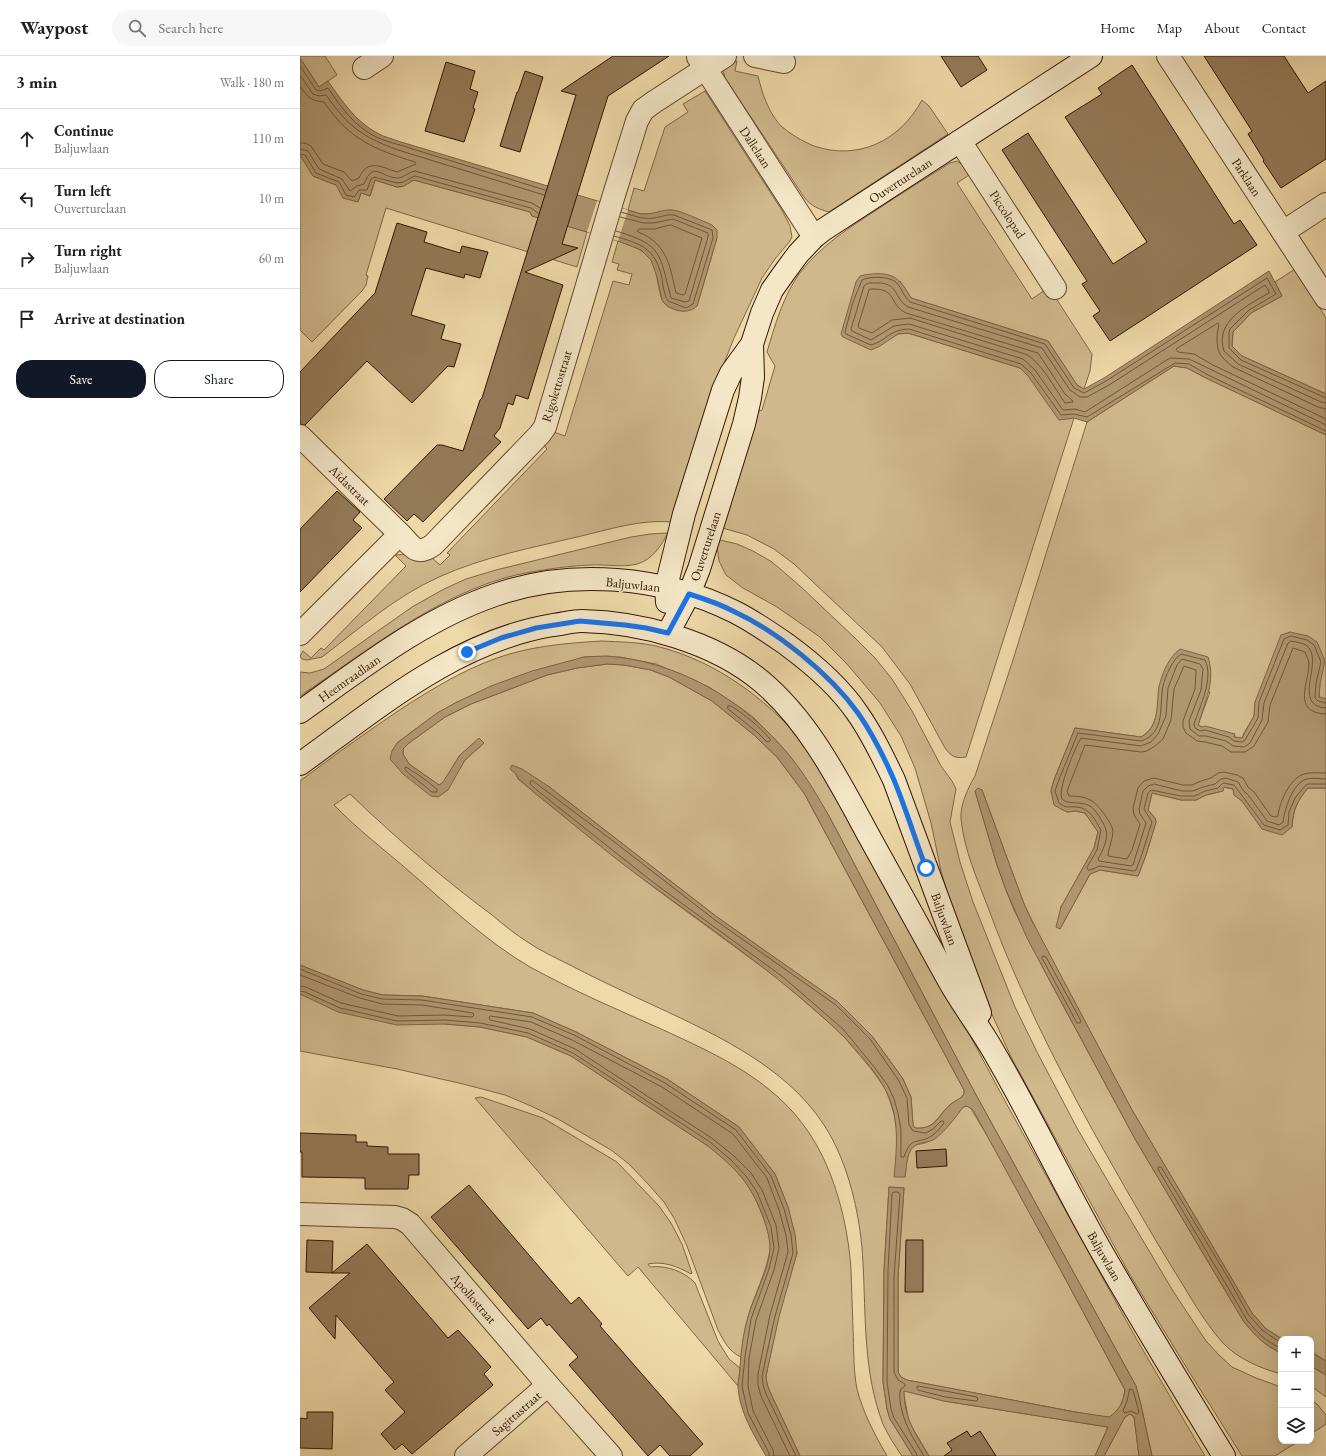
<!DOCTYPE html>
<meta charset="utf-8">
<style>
body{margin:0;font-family:"EB Garamond",serif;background:#f6f6f6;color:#202124}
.controls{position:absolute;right:12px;bottom:12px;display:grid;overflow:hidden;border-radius:8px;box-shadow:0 4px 16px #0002}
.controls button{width:36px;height:36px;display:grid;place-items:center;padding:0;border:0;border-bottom:1px solid #e0e0e0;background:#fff;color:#202124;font:20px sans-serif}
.stop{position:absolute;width:12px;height:12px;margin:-9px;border:3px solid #1a73e8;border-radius:50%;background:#fff}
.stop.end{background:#1a73e8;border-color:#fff;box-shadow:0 1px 4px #0008}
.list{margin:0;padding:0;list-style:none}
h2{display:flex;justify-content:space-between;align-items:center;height:52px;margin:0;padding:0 16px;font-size:17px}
h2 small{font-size:13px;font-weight:400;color:#757577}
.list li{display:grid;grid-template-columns:26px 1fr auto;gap:12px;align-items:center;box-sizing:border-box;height:60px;padding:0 16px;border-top:1px solid #e0e0e0}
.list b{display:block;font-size:15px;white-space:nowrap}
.list p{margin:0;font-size:13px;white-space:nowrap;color:#757577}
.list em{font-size:13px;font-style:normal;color:#757577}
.actions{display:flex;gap:8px;padding:12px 16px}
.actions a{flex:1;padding:9px 0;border:1px solid #111827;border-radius:16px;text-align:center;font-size:14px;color:#111827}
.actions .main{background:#111827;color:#fff}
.icon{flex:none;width:22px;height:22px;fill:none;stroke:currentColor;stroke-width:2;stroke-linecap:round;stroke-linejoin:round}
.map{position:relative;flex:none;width:1026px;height:1400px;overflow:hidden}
header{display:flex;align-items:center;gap:24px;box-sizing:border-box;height:56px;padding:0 20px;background:#fff;border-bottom:1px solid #e0e0e0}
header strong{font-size:19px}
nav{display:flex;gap:22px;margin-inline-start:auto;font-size:14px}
.search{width:280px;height:36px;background:#f6f6f6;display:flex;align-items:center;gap:10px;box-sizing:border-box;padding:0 14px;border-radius:22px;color:#757577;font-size:15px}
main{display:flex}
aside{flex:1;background:#fff}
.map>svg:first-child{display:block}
.green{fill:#ceb88c;stroke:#806646}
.water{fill:#ae966f;stroke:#7d6243}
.pier{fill:#eed9a8}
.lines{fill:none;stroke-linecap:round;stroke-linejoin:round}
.shore{stroke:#705638;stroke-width:1}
.building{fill:#947b58;stroke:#331501}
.street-casing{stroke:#62462b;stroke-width:24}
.secondary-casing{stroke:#331501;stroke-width:24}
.street{stroke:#f4e6c6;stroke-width:22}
.secondary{stroke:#f4e6c6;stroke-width:22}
.route{stroke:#1a73e8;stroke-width:5}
.labels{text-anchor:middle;stroke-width:3;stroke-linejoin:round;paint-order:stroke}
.street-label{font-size:13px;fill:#331501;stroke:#f4e6c6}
</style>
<header>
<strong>Waypost</strong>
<div class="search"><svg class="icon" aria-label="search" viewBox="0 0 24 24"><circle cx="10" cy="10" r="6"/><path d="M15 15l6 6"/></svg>Search here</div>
<nav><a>Home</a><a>Map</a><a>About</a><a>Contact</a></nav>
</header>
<main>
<aside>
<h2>3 min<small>Walk · 180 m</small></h2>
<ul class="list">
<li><svg class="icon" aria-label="ahead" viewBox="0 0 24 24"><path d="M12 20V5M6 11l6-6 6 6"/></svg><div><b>Continue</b><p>Baljuwlaan</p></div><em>110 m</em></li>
<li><svg class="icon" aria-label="left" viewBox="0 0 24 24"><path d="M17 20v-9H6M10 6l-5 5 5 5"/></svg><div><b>Turn left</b><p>Ouverturelaan</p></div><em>10 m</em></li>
<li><svg class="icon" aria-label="right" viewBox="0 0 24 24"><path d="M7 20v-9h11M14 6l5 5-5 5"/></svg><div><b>Turn right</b><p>Baljuwlaan</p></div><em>60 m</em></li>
<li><svg class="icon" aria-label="arrive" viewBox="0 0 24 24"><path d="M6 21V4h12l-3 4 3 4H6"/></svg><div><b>Arrive at destination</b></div></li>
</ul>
<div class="actions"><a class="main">Save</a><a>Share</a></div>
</aside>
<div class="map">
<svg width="1026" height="1400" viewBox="0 0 1026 1400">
<rect width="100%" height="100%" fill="#eed9a8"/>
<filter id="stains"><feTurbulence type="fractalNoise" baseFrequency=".005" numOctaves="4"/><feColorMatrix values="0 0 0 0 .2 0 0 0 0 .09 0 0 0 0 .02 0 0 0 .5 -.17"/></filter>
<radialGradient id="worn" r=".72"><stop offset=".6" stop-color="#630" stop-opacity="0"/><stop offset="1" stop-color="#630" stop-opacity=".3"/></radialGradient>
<g class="green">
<polygon points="0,0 25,0 37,19 19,31 0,2"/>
<path d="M433,5H437L435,15L458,20C462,37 468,55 480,69C490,78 502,85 514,90C558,105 600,85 622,44L629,50L648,78L529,156C518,153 511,150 504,141L425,22L423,15L426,8Z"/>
<path d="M405,35L483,156L490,170L492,181L490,185L475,203L462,222L434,282L410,343L372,466C340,463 308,474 277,481C231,492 183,501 139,521C96,540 59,573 22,601L7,604L2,603L0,600L3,595L11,602L21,592L24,594L106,510L95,499C99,499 104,498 108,499C119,500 116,509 132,502L140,509L150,499L147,497L247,393L243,388L251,375L265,380L313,225L329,229L332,218L317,214L319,208L312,206L318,185C329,189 340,192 348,200C360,212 356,241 366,249C370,253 378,254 383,255L397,250L417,182L386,159L375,155L348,158H341L328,154L334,132L344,135L365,71L388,56L383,48Z"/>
<polygon points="0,99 13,120 36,129 58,146 61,137 70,140 75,124 97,131 100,131 114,124 230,156 232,160 287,176 277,211 86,152 66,219 68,220 66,229 62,235 12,286 0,274"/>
<path d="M657,105L663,109L669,119L657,127L732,243L745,234L752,236L792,298L790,315L784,333L777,329L748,285L611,242L600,225L589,283L598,278L608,277L720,312L774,362L666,701C655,703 651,700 645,692L610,628L582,591L494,508L474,493L447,479L419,471L452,357L462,354L475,310L467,296C475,269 483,241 499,218C520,190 550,171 578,153C602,137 626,122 650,107Z"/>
<polygon points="995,213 1026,262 1026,338 942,300 932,290 933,276 951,257 982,240 975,226"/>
<path d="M874,310L887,312L906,322L1026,379V643L1019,641L1020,628L955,646L954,660L944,677L942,682L934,681L935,679L902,671L898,669L910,636L859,630C858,648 859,671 841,681L775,672L754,724L751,735L755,749L767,756L776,755L785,757L798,776L794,792L761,851L760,873L790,818L800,814L838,820L846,799L856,766L855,762L848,754L852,737L881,744H896L906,739L923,735V731L933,733L934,739L942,745L962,773L992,771C993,754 997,745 1008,732H1026V1305L1011,1296V1283L980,1282L965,1272L952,1257L832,1054L742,885L724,848L682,734L675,735L697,809L706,834L714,854L745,916L835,1083L944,1266C956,1280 964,1289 981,1297V1318C960,1312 938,1303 923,1287C907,1269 895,1249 883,1229C866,1202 850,1175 834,1147C779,1052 727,957 689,854C678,825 664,794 661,763C660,749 668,732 675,720L712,607L787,366Z"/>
<path d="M368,477C361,490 352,504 337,508C322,512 306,508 291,509C266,510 240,514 216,519C137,538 67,595 0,640V616L10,617L24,613L112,551L144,533L166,523L196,514L331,481L350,478Z"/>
<polygon points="416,483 437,488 453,495 472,506 500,530 556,583 575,602 592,623 612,655 641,710 652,725 656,733 650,766 660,806 673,846 715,951 738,998 777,1072 817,1141 873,1235 906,1285 919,1299 932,1311 956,1322 981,1331 981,1385 999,1385 975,1400 942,1400 888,1314 830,1219 711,1001 673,916 653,856 641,815 631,767 615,712 601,680 580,647 547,608 520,581 477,551 443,532 426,519 419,505"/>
<path d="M302,585C320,586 339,586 356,590C421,606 473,648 514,699L644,931L705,1045L837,1284L905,1400H852L841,1349L836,1330L675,1037L529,760L490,700L469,677L453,661L441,652L409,631L356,608L320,601H284L157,646L129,663L97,687L92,695L131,740L160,712L165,704L184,687L160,699L143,727L139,729L109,708L103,698V693L109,687L145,661L171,648L247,619L277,612L307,608L324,609L351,614L369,621L412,645L454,679L477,701L504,737L664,1034V1038C661,1043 656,1044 651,1048C637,1059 636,1074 615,1072L613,1069L611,1041L603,1023L572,980L538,946L417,861L248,730L216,718L218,723L236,738L352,830L480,924L540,976L572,1014L585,1032L590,1045L594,1058L597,1075V1091L605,1121C606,1112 606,1101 611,1093C614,1087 622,1089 627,1086C637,1082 656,1060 663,1051L667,1050L670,1051L699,1100L759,1211L825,1334C823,1347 820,1355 809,1362L775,1356L606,1324L601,1321L598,1316V1221L604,1132L589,1131L584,1215L583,1326L587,1353L590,1363L613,1400H602C595,1390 588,1379 583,1368C563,1316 566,1261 563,1207C561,1162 549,1107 524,1069C484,1007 406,974 342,944C316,932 291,920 266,907C254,901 241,895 229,887C216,879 204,869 192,859C142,822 95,781 50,738L34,749C57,773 85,794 110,816C147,848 187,886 230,911C272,934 316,953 359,972C422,1001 481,1027 516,1088C537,1125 548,1171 551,1213C552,1233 552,1253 553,1273C554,1292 553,1313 557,1333C563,1357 575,1379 587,1400H500L470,1336L467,1328L466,1320L478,1261L497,1197L488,1151L475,1118L439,1071L367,1023L276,976L233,957L122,940L83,939L63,934L0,909V725C33,700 67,676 101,653C132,633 163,614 197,602C231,590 267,587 302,585Z"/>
<path d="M0,938L145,968L180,971L227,981L271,1000L408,1090C437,1113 450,1126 463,1161C467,1171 471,1184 470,1194C466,1218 454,1239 448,1261C444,1274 443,1288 441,1301C429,1296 424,1285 418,1274L387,1190L374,1162L364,1146L349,1129L329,1108L311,1094L258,1063L231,1050L205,1039L163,1028L97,1013L0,995Z"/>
<path d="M181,1041L243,1062L317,1106L359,1150L371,1167L382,1188L392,1217L391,1218C377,1210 363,1205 348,1208L350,1211C366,1209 384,1215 395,1227L418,1285L429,1303L440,1312L438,1330L338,1211L328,1220L175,1042Z"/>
<polygon points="1011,1310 1026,1319 1026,1341 1011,1330"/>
<polygon points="603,1334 644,1345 808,1371 795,1400 629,1400 609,1366"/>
<polygon points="1011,1344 1017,1348 1026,1359 1026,1368 1011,1378"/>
<polygon points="830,1358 834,1361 839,1400 804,1400 825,1361"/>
</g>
<g class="water">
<path d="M0,2L19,31L28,25C42,45 55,65 77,77C84,81 93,83 101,86L341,158C353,159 362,153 373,154C381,155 403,165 412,169L417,174V182L397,250C388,259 374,255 365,248L362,244L357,221L351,204L341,194L318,185L232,160L230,156L114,124L104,130L97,131L75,124L70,140L61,137L58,146L43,142L36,129L13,120L0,99Z"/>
<path d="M969,215L982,240L951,257L933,276L932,290L942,300L1026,338V379L906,322L887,312L874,310L787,366L774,362L759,364L728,320L720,312L608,277L598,278L580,290L571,294L543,281L541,278L556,226L560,220C572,217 591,215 600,226C605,231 608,237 611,242L748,285L777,329L784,333L804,322Z"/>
<path d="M990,576L1008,580L1017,586L1025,605L1020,628L1019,641L1026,643V732H1008C997,745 993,754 992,771L982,779L962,773L942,745L934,739L933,733L924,731L923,735L906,739L896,744H881L852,737L848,754L855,762L856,766L846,799L838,820L800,814L790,818L760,873L756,871L761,851L794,792L798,776L785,757L776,755L767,756L761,753L754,749L751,735L754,724L775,672L841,681C860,671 856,649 859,631C862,617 869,601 880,593L908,601C916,625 905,646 898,669L902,671L905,670L935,678L934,681L942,682L954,660L955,646L981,579Z"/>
<path d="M306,600C378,605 444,644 489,699C504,717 517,739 529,760L675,1037L836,1330L841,1349L852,1400H839L834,1361L830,1358L825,1361L804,1400H795L808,1371L644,1345L604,1335C604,1361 615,1378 629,1400H613L590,1363L587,1353L583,1326L584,1215L589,1131L604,1132L598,1221V1316L601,1321L607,1324L775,1356L809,1361C819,1355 823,1346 825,1334L759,1211L673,1054L667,1050L663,1051C656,1061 646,1074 636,1082C631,1086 625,1086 618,1088C606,1092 607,1110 605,1121H594C597,1091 600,1060 585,1033C569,1004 542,978 517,956C466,911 410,872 354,831C313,802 275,769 236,738L218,722L216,718L210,713L212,709L222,713L248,730L417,861L538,946L572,980L603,1023L611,1041L613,1069L615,1072C636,1074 638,1059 651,1048C656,1044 661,1043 664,1038V1034L504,737L477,701L454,679L412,645L369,621L351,614L324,609L307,608L277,612L247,619L171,648L145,661L109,687L103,693V698L109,708L139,729L143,726L160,699L179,682L184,687L165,704L148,734L138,741L131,740L103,718L90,703L92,695L97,687L137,657L157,646L191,630L232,615L284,601Z"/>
<path d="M678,732L682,734L724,848L731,863L832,1054L952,1257L965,1272L982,1283L981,1297C964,1289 956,1280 944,1266L835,1083L727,882L706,834L697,809L675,735Z"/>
<path d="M0,909L63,934L83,939L122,940L233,957L276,976L367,1023L439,1071L475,1118L488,1151L495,1178L497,1197L479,1261L466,1320L467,1328L470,1336L500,1400H466C454,1379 439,1355 438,1330C438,1324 440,1318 440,1312C441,1295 443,1278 448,1261C453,1242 470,1212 470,1192C470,1181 466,1170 463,1160C449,1125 436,1113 408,1090L271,1000L227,981L180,971L145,968L97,969L38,956L0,938Z"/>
<polygon points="1011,1296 1026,1305 1026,1319 1011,1310"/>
</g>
<polygon class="pier" points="297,145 328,154 318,185 287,176"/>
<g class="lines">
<g class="shore">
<path d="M0,10L16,34L20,35L28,32C41,51 54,70 76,81C83,84 92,87 100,89L245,134"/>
<path d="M0,19L13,38L19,40L26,39C48,70 62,81 98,94L244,139"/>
<path d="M0,30C8,41 10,45 24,46C49,83 73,93 115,106L116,108L97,116C81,111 68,102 59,122L52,125L44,116L23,108L11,90L5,87H0"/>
<path d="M0,93L8,95L19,113L42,123L50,135L57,130L64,128C74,104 80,121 97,122C104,122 108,116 115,115L232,147L240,152"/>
<polyline points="0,98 5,99 16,117 39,126 46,139 54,141 55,140 59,134 67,134 71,123 74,121 97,127 103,126 115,120 231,152 238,157"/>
<path d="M371,169L402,182L385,238L383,239L376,237C371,216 369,196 351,183C347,179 341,178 337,175L339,173H354Z"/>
<path d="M316,175C364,189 359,198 371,242L385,246L389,245L408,181V177L373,163L353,167H344L320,161"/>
<path d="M314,180C342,188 355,192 362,222C363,229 364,239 368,245L386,252L393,248L413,182L412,174L374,159C367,158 361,161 354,162C343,164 332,159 321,156"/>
<path d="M571,233C598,232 588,248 606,257L738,297L765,338L772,344L773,346L765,347C755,333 741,305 725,298L610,262L592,264L572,277L559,272L558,270L569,234Z"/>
<path d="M1026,342L941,304L929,292V276L930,273L949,254L976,238L967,222L806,325L784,337L774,332L745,288L610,246C604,241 602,233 597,227C590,220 570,220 562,224L553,246L545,276L546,278L571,289C588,284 588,274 609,273L721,308L731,317L761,359L774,358L787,361L875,307L889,308L908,319L1026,375"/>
<path d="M1026,347L1021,346L938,308L924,295C914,265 948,249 969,237V235L965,229L809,329L787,341H780L770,334L742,292L608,251C594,243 599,226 576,227C571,227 568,226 564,230L551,273L552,275L571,284L594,270L609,268L723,303L735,314L763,354L775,353L785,356L870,302L889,303L1026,369"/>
<path d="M1026,353L1018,351L933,311C921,301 917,298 917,282C917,277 918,273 919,269L918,267L876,293L878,296L894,298L913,309L1026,363"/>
<path d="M1026,647L1018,645L1015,642L1016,627L1021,606L1014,589L1007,584L991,580L984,583L959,646L958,662L945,684L942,686L934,685L929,681L905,674L900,675L895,672L894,668C900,650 914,622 905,604L881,598C872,604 866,619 863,630C859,650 866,677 841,685L778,677L758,726L755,735L759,747C767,753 768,750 777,751C790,752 795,764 801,774L797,794L787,811L788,814H790L800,810L834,815L836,814L842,798L852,766L844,753L848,737L851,734L881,740H895L905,735L918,732L923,727L934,729L964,769L980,774L988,769L989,756L995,742L1005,730L1008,728H1026"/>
<path d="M428,650H431C445,659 459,670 470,683V685L467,686L457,676L428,653Z"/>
<path d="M1026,652C990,650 1026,603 1006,589C1002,587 996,586 991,585L988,587L964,647L962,664L950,687L944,691L933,690L926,685L906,680H899L890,673L889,665L901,634L903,613L900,608L882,603L877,609L868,632L866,660L858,678L851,686L841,690L781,682C775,692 757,734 762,743C765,748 782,746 788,749C793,751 796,756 799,760C801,764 805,769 806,774C809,782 802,796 798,803L799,805L831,810L833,809L846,767L840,758L839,753L843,735L848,730L854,728L882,735H893L903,731L915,728L921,723L926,722L938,726L943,734L949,740L967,765L979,769L983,766C985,753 991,731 1004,724C1010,721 1020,723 1026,723"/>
<path d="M1026,658C991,657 1009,626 1009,608C1009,604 1006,599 1005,596L993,592L970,649L968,666L954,690L945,696H931L922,690L905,686L897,685L886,677L883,671V665L895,633L896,614L884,610L874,633L871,664L863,683L855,690L847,695L841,696L785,689L767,735L769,740C788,740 794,744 805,759C808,764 812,769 813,775C813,784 808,792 808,800L827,803L832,794L840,768L834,759L833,752L838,732L844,725L854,722L883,729H892L901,725L911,722L918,717L924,716L937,719L943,722L948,731L954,736L971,760L976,761L978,760C979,747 990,722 1004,718C1010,716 1019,717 1026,717"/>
<polygon points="106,711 120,720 137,733 137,736 132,736 106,715 105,713"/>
<path d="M233,725L317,788L415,864L536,949L570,983L599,1025L607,1042L609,1069L613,1075L626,1077L633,1073L641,1065H643L644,1067C641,1071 637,1076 633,1079C617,1090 612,1078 604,1101H601V1074L598,1057L594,1043L588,1030L575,1012L543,973L483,921L354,827L238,735L230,728L231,725Z"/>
<polygon points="743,900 746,901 781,965 780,967 777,967 742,902"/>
<polyline points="0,913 61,938 82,943 122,944 232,961 274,979 365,1027 436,1074 471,1120 484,1153 491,1179 493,1197 475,1260 462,1320 463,1329 466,1338 496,1400"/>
<polyline points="0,919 60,942 82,948 122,949 173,957 174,959 172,961 145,959 98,960 41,947 6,931 0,930"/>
<polyline points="0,935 5,936 40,952 97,965 145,964 180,967 228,977 273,997 410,1086 431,1104 446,1120 457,1136 471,1171 474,1192 469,1213 451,1263 445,1301 442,1330 448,1357 469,1397 469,1400"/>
<path d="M981,1287L962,1274L948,1258L927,1220L861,1111H858V1113L947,1264C957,1276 966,1286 981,1292"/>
<polygon points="618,1330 677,1341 678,1344 676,1345 645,1341 618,1334 617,1332"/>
<polygon points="830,1333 833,1334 839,1356 837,1358 831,1355 825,1357 823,1355 827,1345"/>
<polyline points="474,1400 473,1394 453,1355 448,1330 449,1302 456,1264 474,1214 479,1192 476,1169 462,1134 451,1117 434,1100 413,1083 275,993 230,973 190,964 189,962 190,960 231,966 272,984 362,1031 433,1078 467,1122 479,1154 486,1179 488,1196 470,1259 458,1318 458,1329 461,1340 490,1400"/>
<path d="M617,1400L616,1397L594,1362L591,1353L587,1326L588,1215L592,1137L594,1136H598L600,1138L594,1221V1316L598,1324L605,1328V1330L601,1333C599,1337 600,1341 600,1345C603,1367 613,1382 624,1400"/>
</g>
</g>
<g class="building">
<polygon points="313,0 369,0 308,40 262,188 278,192 225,216 263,229 228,343 216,339 213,349 208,347 200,372 194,380 201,386 123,466 114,458 107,465 84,443 137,389 142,389 163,395 180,344 182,342 276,39 261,35"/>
<polygon points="641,0 678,0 687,14 661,31"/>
<polygon points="904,0 984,0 1008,37 1026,25 1026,103 981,132 963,105 964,104 948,78 952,75"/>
<polygon points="146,6 175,15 170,33 178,36 173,52 175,53 164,86 125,75"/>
<polygon points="832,9 934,168 940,164 957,189 810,285 793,260 800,255 782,228 787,225 702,94 728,77 813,208 847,186 765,61 802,38 798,32"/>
<polygon points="225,15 243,21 220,96 200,90 217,36 218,36"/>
<polygon points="97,167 127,176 124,186 160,197 162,190 188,196 180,222 165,218 164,222 126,212 111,259 145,269 141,283 161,288 154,311 148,310 112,347 67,305 5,369 0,368 0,316 75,237"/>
<polygon points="37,435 60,456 53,464 62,472 0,536 0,473"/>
<polygon points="0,1077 56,1079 56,1086 67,1086 67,1090 88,1091 88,1098 119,1098 119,1119 109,1119 108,1133 65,1133 65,1122 2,1121 2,1096 0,1096"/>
<polygon points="646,1093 647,1110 617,1112 616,1095"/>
<polygon points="169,1129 271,1248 279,1241 302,1268 300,1270 403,1388 390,1400 370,1400 360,1389 348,1400 269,1309 278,1301 249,1268 247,1270 241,1262 228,1273 131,1161"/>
<polygon points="7,1184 33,1185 32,1217 6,1216"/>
<polygon points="606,1184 623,1184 623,1236 605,1236"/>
<polygon points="67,1188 148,1282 158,1274 191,1311 184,1318 193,1329 112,1398 102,1388 95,1394 81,1378 105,1356 85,1334 94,1326 36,1259 35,1283 9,1252 50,1217 32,1217"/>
<polygon points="7,1356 33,1356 32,1393 0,1392 0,1362 7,1363"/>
<polygon points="667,1375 671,1381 680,1375 696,1400 644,1400 652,1394 647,1387"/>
</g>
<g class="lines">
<defs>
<g id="street">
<polyline points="455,0 484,6"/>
<polyline points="868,0 1026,242"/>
<polyline points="398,1 514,181"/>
<polyline points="64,12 82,0"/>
<polyline points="660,85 755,232"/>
<polyline points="983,176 1026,148"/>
<polyline points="0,380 100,478"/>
<path d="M0,578L100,478C112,490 116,501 133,489L240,378L245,371L313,142L337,65L343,54L354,46L425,0"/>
<polyline points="0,1158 95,1161 102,1163 110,1168 248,1329 311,1400"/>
<polyline points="166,1400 248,1329"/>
</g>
<g id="secondary">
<polyline points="367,546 366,531 384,458 423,334 431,317 452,288"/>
<polyline points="368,577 389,538 399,513 444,368 450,342 453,321 452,288 462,257 472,234 484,217 498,198 514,181 523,174 791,0"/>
<path d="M0,656C62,612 122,564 195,539C271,512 363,520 435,556C453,565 470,577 486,588C512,607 540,631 558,658C572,678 583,701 594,724L680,957"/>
<path d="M0,708C78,652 156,585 253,569C263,568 272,565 282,565C342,566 414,586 461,625C510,666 540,727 570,782C597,830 623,878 649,925C663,950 681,973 695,998C733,1063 765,1132 803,1198C842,1266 883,1333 924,1400"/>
</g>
</defs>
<use href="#street" class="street-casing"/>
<use href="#secondary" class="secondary-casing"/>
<use href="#street" class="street"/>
<use href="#secondary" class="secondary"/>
</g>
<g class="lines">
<path class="route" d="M167,596L201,582L236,572L280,565L325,569L346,572L368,577L389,538C405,543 420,548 435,556C478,576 530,618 558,657C572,677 584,701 594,724C606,753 615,783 626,812"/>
</g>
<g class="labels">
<g class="street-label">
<text transform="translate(456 91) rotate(57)" y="5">Dallelaan</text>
<text transform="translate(947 121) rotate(57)" y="5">Parklaan</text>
<text transform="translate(600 124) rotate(-33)" y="5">Ouverturelaan</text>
<text transform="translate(708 158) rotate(57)" y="5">Piccolopad</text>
<text transform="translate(256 330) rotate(-73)" y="5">Rigolettostraat</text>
<text transform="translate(50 429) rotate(44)" y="5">Aïdastraat</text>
<text transform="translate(405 490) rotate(-72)" y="5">Ouverturelaan</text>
<text transform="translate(333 528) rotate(6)" y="5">Baljuwlaan</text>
<text transform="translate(49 622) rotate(-35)" y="5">Heemraadlaan</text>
<text transform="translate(645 863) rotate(70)" y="5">Baljuwlaan</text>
<text transform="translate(805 1200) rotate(60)" y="5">Baljuwlaan</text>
<text transform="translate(174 1242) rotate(49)" y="5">Apollostraat</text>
<text transform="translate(216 1357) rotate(-41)" y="5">Sagittastraat</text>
</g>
</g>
<rect width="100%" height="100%" filter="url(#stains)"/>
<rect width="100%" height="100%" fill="url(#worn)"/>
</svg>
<div class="controls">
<button>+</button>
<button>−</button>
<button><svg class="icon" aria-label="layers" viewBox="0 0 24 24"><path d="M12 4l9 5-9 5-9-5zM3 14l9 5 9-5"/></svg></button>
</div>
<div class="stop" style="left:626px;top:812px"></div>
<div class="stop end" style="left:167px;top:596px"></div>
</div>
</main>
